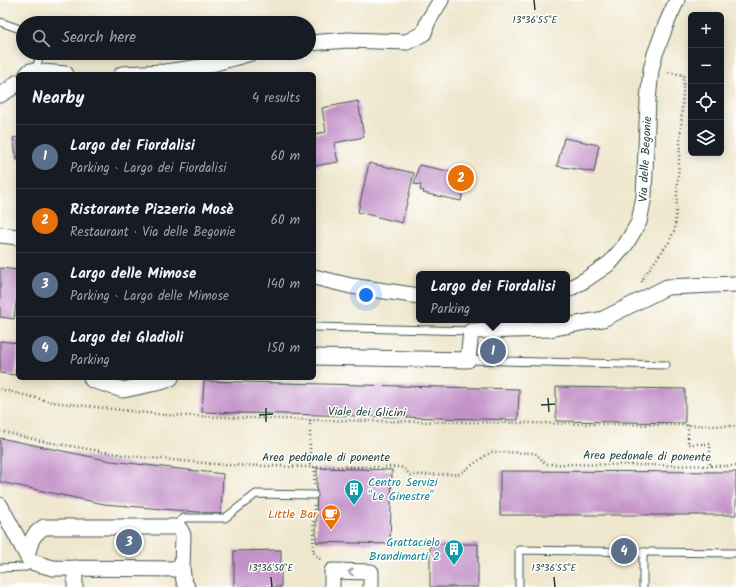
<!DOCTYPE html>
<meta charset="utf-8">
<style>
body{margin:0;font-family:Kalam,sans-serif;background:#242831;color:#f1f3f6}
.controls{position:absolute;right:12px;top:12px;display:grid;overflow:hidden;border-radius:6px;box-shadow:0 2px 10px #0003}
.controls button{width:36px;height:36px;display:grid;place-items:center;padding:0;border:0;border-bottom:1px solid #363941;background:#171b24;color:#f1f3f6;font:20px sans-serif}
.you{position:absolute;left:366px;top:295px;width:14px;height:14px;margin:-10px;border:3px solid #fff;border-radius:50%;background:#1a73e8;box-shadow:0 0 0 6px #1a73e833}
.badge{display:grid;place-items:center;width:26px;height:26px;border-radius:50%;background:#c8321e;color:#fff;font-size:13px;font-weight:700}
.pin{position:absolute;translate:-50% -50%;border:2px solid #fff;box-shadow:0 1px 4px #0006}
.popup{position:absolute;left:416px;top:271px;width:154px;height:52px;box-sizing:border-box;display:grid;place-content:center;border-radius:6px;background:#171b24;filter:drop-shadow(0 1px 3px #0005);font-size:13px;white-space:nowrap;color:#9ea1a6}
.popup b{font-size:15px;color:#f1f3f6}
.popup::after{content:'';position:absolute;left:50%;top:100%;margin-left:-8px;border:8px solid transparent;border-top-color:#171b24}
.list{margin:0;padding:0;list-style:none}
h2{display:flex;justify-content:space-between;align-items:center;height:52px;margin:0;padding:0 16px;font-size:17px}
h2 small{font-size:13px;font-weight:400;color:#9ea1a6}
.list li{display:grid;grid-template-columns:26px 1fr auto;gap:12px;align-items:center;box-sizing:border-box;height:64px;padding:0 16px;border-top:1px solid #363941}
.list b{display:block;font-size:15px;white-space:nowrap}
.list p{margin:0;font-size:13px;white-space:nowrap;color:#9ea1a6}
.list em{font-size:13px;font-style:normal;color:#9ea1a6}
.icon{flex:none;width:22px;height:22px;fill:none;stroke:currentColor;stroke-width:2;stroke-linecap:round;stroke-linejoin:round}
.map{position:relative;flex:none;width:736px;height:587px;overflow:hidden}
.search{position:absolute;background:#171b24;box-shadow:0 2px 10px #0003;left:16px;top:16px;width:300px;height:44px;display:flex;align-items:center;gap:10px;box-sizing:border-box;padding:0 14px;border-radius:22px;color:#9ea1a6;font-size:15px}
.panel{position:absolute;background:#171b24;box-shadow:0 2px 10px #0003;left:16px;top:72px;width:300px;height:308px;border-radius:6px}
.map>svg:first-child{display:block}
.building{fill:#c391c8}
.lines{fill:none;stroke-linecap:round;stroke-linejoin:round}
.service-casing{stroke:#3e564b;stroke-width:9}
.minor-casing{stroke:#3e564b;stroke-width:17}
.path{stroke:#3e564b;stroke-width:2.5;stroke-dasharray:1 3;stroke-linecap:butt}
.service{stroke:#fff;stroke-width:7}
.minor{stroke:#fff;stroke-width:15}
.oneway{stroke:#8f9e9a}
.ticks{fill:none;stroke:#1f3d34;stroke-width:1.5}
.labels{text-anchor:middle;stroke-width:3;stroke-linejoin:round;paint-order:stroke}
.street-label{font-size:12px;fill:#1f3d34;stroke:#fff}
.culture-label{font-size:12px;fill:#0d838f;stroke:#fff;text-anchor:start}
.food-label{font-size:12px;fill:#c56008;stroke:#fff;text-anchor:end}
.ticks-label{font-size:10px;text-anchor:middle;fill:#1f3d34;stroke:#fff;stroke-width:3;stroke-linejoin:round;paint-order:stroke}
</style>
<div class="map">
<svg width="736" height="587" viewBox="0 0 736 587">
<rect width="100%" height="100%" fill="#fff"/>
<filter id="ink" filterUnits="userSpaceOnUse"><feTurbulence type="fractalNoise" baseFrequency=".025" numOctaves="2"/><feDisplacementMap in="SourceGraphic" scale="8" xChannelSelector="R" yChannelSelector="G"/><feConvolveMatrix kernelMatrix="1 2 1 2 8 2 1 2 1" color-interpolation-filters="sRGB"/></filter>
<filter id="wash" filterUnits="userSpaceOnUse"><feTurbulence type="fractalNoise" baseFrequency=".012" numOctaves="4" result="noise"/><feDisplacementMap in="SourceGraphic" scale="16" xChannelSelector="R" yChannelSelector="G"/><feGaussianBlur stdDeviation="0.9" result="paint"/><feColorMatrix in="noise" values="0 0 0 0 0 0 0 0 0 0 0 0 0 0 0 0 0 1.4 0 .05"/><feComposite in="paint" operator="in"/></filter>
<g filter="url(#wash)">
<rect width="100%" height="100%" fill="#efe7cd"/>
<g id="blocks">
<g class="building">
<polygon points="358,101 364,137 334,143 338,162 314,166 314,134 326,132 322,108"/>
<polygon points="18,137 18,160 17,160 13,138"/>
<polygon points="564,138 599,145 594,172 557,166"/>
<polygon points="369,163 414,173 402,223 358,212"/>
<polygon points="419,165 467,175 461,201 423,193 424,191 420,190 421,185 414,184"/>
<polygon points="0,268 18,270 18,289 14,319 0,317"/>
<polygon points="0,341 18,343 18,353 15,375 0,373"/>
<polygon points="204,381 519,389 518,420 202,412"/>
<polygon points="556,387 685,389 685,423 556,421"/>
<polygon points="0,438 111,461 223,474 221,514 104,504 0,482"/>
<polygon points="317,468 392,470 390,544 316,542"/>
<polygon points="500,471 736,472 736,515 500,515"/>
<rect x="430" y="544" width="48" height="43"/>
<polygon points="281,550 281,587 234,587 234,551"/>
</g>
</g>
</g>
<g filter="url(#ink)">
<use href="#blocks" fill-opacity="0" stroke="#3e564b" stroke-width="1"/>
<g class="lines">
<defs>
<g id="service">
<polyline points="0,22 23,30"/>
<polyline points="31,71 37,66 40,53"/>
<polyline points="314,327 471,331"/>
<polyline points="468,360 666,365"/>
<polyline points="175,527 178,523 184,518 225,518 256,494 314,495"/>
<polyline points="0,568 26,567 31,562"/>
<polyline points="519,587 519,550 647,552 736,553"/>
<polyline points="643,587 643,552"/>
</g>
<g id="minor">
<polyline points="309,43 348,40 407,42 424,33 428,21 441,0"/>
<polyline points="27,74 30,71 66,74"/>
<polyline points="122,74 165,72 201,67 251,53"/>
<polyline points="0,95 10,89 18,82"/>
<polyline points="0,235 18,237"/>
<polyline points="314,277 351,286 419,296"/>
<polyline points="567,290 585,280 610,263 626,244 639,222 644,196 648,100 651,70 655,54 667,22 677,0"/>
<polyline points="314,357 468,360 471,331 550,329 603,319 667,287 736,284"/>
<polyline points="91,378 92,380 123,390 161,382 171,378"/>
<polyline points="0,505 27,556"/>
<path d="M44,527H175L180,529L183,535L182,569L53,568L31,562L27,556C31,541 31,536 44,527Z"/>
<polyline points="182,569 184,581 187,587"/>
<polyline points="75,587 75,568"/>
<polyline points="332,587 332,571 371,572 371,587"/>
</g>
</defs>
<use href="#service" class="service-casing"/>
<use href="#minor" class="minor-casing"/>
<g class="path">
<polyline points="642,282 642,279 669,242 675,229 684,75 666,72"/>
<polyline points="0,389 52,402 165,415 310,420 736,426"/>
<polyline points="310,420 310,467"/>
<polyline points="688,425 688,444 710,444 710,466"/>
<polyline points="0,431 41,441 129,456 226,465 310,467 401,467 411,475 459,474 491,452 535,453 546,464 736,466"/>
<polyline points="314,484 315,467"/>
<polyline points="314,505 313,552 322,561"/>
</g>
<use href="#service" class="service"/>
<use href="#minor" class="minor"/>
</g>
<defs><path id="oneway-chevron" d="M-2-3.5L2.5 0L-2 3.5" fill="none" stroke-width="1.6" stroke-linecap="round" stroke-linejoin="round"/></defs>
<use class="oneway" href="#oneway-chevron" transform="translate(351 572) rotate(-180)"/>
</g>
<path class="ticks" d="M534,0L535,10M548,398L549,412M541,405L555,404M266,408V422M259,415L273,414M271,577L272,587M554,577L555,587"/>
<defs>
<symbol id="building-pin" viewBox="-11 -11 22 30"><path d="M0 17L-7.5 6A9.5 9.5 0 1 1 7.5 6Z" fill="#0f9aa8" stroke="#fff"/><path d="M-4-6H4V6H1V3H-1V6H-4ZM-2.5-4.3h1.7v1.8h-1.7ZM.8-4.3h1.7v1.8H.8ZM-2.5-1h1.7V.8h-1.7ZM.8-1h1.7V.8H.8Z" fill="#fff"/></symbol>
<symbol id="cafe-pin" viewBox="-11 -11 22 30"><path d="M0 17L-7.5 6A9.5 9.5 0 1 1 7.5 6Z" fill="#e8710a" stroke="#fff"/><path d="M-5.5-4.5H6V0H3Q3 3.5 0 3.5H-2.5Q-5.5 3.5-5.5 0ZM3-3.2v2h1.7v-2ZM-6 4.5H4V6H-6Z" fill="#fff"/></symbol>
</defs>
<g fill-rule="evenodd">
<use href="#building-pin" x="343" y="478" width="22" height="30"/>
<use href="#cafe-pin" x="320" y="503" width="22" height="30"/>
<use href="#building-pin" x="443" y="538" width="22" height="30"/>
</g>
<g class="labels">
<g class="street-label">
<text transform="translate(645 159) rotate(-87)" y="4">Via delle Begonie</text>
<text transform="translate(367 412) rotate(1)" y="4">Viale dei Glicini</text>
<text transform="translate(647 456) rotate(1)" y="4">Area pedonale di ponente</text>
<text x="326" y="461">Area pedonale di ponente</text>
</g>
<g class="culture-label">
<text x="368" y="486">Centro Servizi<tspan x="368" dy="14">"Le Ginestre"</tspan></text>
<text x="440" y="546" text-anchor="end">Grattacielo<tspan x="440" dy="14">Brandimarti 2</tspan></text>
</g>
<g class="food-label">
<text x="317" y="518">Little Bar</text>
</g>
</g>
<g class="ticks-label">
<text x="535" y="23">13°36'55"E</text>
<text x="271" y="571">13°36'50"E</text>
<text x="554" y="571">13°36'55"E</text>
</g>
</svg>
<div class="controls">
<button>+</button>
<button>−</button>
<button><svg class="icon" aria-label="locate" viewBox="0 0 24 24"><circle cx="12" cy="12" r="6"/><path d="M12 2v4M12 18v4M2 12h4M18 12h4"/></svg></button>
<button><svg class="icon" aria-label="layers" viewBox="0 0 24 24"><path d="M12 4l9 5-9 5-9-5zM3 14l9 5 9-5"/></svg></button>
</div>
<div class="you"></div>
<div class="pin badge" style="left:493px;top:351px;background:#5c6f8a">1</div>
<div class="popup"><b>Largo dei Fiordalisi</b>Parking</div>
<div class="pin badge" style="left:461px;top:178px;background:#e8710a">2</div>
<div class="pin badge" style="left:129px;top:542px;background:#5c6f8a">3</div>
<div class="pin badge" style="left:624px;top:551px;background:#5c6f8a">4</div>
<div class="search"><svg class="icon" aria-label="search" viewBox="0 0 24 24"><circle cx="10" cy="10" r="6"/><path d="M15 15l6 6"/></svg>Search here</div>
<section class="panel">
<h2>Nearby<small>4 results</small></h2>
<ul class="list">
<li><span class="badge" style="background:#5c6f8a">1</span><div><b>Largo dei Fiordalisi</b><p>Parking · Largo dei Fiordalisi</p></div><em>60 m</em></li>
<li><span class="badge" style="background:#e8710a">2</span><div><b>Ristorante Pizzeria Mosè</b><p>Restaurant · Via delle Begonie</p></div><em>60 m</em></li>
<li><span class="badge" style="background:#5c6f8a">3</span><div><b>Largo delle Mimose</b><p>Parking · Largo delle Mimose</p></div><em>140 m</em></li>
<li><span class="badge" style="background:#5c6f8a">4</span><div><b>Largo dei Gladioli</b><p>Parking</p></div><em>150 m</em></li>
</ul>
</section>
</div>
